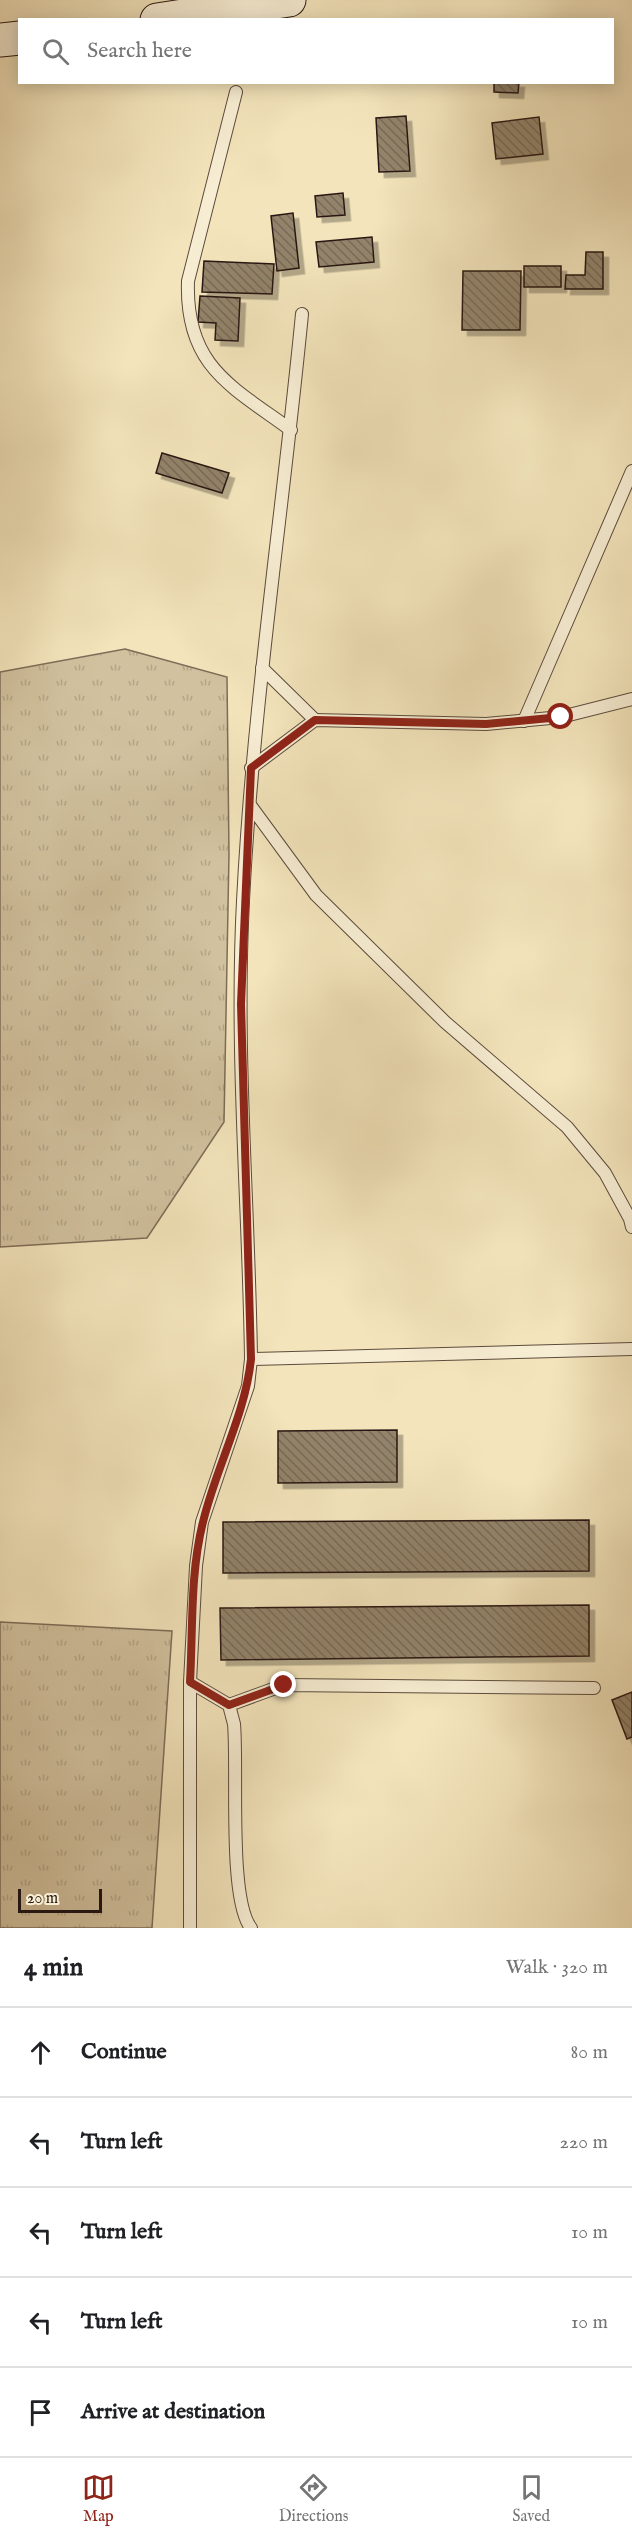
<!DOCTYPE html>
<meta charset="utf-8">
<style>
body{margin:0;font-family:"IM FELL English",serif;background:#f2f2f2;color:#202124}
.scale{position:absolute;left:18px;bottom:15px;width:84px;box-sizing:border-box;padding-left:6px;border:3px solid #291912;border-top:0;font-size:16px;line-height:21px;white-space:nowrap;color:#291912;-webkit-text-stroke:4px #f7edd3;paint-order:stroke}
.stop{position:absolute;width:18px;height:18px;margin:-14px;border:4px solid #8f2418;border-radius:50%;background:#fff}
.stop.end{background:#8f2418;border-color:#fff;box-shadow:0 2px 6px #0008}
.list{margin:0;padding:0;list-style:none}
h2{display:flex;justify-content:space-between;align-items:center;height:78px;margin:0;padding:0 24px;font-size:26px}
h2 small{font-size:20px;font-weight:400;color:#757577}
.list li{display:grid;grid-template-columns:39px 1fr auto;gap:18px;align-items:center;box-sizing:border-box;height:90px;padding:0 24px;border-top:2px solid #e0e0e0}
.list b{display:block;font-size:22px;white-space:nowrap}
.list em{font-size:20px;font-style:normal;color:#757577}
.icon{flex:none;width:33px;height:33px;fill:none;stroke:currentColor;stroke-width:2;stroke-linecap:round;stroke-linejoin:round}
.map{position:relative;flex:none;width:632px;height:1928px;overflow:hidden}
.search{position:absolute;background:#fff;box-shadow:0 3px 15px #0003;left:18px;right:18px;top:18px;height:66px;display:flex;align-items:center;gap:15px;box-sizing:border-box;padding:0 21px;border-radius:0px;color:#757577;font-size:22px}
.sheet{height:528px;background:#fff}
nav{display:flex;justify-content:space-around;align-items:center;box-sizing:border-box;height:84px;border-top:2px solid #e0e0e0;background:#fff;font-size:16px;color:#757577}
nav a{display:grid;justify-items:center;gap:3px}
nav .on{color:#8f2418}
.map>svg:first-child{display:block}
.grass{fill:url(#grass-tufts);stroke:#7d6d58;stroke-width:1.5}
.building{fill:url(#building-back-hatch);stroke:#291912;stroke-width:1.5;filter:url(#shadow)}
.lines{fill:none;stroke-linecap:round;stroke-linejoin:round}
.service-casing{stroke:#5c4c3c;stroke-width:14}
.secondary-casing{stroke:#291912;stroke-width:35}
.service{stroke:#f7edd3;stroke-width:12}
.secondary{stroke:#f7edd3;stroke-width:33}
.route{stroke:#8f2418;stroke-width:8}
</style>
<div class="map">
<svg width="632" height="1928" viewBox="0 0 632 1928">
<defs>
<pattern id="grass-tufts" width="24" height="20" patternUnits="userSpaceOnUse" patternTransform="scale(1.5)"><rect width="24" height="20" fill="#d1c19e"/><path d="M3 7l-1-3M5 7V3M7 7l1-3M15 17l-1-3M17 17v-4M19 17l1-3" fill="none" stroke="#b3a587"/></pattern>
<pattern id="building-back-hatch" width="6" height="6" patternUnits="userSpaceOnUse" patternTransform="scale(1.5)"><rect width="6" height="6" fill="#92836a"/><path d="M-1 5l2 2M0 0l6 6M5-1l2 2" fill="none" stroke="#776a56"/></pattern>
<filter id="shadow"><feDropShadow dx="5.5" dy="5.5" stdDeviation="0" flood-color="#0004"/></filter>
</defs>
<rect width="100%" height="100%" fill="#f3e4bb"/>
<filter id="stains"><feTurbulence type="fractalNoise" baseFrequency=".00333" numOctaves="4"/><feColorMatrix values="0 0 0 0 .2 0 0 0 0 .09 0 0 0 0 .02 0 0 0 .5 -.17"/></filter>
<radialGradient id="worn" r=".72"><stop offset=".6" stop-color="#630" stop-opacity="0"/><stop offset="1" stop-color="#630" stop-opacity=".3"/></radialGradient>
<g class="grass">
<polygon points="125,649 227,677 229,854 224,1122 147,1238 0,1247 0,672"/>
<polygon points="0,1622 172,1631 152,1928 0,1928"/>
</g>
<g class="building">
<polygon points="494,82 519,82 518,93 494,92"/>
<polygon points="406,116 410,171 379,172 376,118"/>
<polygon points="539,117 543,154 496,159 492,123"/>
<polygon points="343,193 345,215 317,217 315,196"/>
<polygon points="293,213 299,268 277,271 271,216"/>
<polygon points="372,237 374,262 319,267 316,242"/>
<polygon points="586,252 603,252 603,289 565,289 566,275 585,275"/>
<polygon points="204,261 274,264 272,294 202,292"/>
<rect x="524" y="266" width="37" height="21"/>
<polygon points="463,271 521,271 520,330 462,330"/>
<polygon points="200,296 240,298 238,341 215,340 216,323 198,322"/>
<polygon points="162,453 229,473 222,493 156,473"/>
<polygon points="397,1430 397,1482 278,1483 278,1431"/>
<polygon points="589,1520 589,1571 223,1573 223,1522"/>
<polygon points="589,1605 589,1656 221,1660 220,1608"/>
<polygon points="632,1692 632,1737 627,1739 612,1700"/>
</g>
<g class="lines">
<defs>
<g id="service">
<path d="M236,92L188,281C185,366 231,386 291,430"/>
<polyline points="262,668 315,720"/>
<polyline points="524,721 632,471"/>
<polyline points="251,768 315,720 486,724 561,717 632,699"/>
<polyline points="250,805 316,895 445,1022 567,1127 605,1173 630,1219 632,1227"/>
<polyline points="251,1359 632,1349"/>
<path d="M190,1682L229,1705L234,1724C238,1768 228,1899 251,1928"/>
<polyline points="229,1705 284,1685 594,1688"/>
<path d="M190,1928V1682L196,1566L202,1522L248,1386L251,1359C249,1206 235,1054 243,901C253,704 283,510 302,314"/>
</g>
<g id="secondary">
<polyline points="157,20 289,0"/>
<polyline points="0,40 20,38"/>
</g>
</defs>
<use href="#service" class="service-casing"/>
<use href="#secondary" class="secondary-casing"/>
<use href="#service" class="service"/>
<use href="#secondary" class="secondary"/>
</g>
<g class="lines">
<path class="route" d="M284,1685L229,1705L190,1682C193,1629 190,1573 203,1522C216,1467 245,1416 251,1359L241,1004L251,768L315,720L486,724L561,717"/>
</g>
<rect width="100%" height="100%" filter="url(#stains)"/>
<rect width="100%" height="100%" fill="url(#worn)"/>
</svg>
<div class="scale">20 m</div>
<div class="stop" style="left:561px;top:717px"></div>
<div class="stop end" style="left:284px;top:1685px"></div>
<div class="search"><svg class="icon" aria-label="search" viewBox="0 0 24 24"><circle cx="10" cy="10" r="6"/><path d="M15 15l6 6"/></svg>Search here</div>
</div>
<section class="sheet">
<h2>4 min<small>Walk · 320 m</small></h2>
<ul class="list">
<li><svg class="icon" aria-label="ahead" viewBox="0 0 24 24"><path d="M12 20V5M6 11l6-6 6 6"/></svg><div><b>Continue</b></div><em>80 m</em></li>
<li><svg class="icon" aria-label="left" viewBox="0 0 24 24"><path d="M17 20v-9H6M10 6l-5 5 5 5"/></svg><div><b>Turn left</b></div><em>220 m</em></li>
<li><svg class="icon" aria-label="left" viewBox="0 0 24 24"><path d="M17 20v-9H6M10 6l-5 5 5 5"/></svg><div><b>Turn left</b></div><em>10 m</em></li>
<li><svg class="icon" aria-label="left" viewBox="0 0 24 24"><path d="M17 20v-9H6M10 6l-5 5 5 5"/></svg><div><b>Turn left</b></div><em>10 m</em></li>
<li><svg class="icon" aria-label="arrive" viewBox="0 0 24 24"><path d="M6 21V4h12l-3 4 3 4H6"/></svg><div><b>Arrive at destination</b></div></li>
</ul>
</section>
<nav>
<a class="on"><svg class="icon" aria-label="map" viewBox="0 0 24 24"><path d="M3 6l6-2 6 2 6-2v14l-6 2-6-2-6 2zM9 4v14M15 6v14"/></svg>Map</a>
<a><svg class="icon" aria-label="directions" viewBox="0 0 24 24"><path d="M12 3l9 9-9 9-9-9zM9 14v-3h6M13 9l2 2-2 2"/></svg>Directions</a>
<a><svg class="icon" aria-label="saved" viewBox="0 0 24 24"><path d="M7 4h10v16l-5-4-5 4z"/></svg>Saved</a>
</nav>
